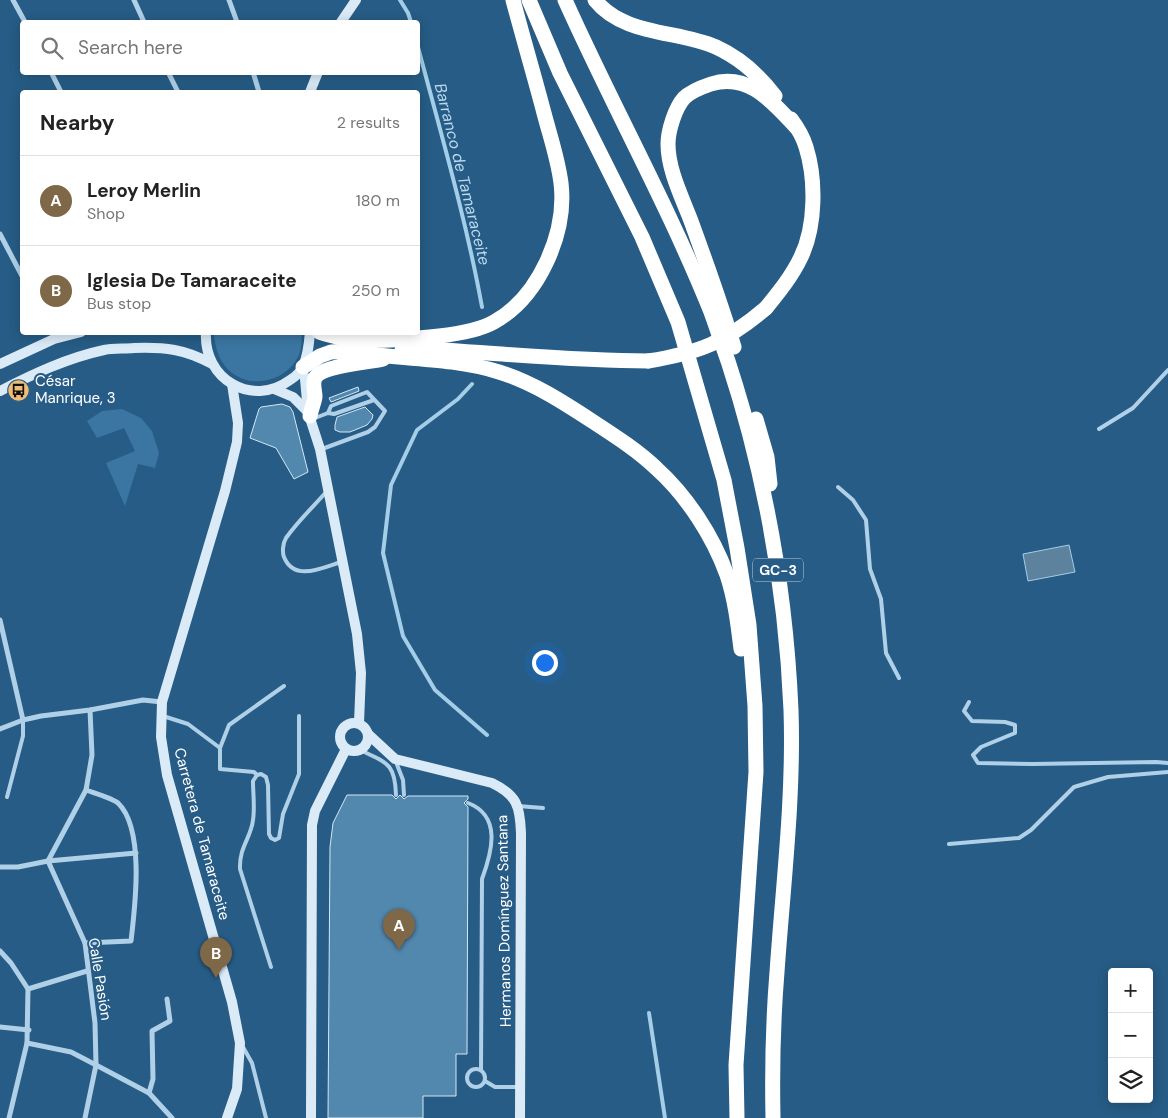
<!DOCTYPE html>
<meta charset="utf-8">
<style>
body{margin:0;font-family:"DM Sans",sans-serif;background:#f6f6f6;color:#222}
.controls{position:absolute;right:15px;bottom:15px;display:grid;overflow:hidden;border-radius:5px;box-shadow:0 2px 12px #0003}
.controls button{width:45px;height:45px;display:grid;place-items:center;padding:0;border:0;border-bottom:1px solid #e0e0e0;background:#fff;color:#222;font:25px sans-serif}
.you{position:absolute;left:544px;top:662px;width:18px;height:18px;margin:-12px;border:4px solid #fff;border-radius:50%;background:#1a73e8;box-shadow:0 0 0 8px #1a73e833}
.badge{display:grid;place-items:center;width:32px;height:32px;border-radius:50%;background:#7f6847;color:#fff;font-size:16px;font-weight:700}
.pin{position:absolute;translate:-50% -41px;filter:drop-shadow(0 1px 2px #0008)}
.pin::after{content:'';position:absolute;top:26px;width:18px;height:15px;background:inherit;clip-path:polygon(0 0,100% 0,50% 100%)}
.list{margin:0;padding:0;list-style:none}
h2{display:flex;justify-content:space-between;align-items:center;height:65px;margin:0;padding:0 20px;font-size:21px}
h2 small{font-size:16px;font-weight:400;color:#767676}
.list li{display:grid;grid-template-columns:32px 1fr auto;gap:15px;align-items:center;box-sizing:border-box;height:90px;padding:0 20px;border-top:1px solid #e0e0e0}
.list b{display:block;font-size:19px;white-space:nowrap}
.list p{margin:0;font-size:16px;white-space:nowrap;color:#767676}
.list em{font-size:16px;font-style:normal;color:#767676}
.icon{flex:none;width:28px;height:28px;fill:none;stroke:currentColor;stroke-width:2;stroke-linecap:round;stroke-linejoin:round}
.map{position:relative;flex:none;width:1168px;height:1118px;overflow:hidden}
.search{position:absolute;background:#fff;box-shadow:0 2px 12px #0003;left:20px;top:20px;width:400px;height:55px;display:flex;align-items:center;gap:12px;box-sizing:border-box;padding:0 18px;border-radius:5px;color:#767676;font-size:19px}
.panel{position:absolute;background:#fff;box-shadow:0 2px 12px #0003;left:20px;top:90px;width:400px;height:245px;border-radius:5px}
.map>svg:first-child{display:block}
.green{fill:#3a76a1}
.water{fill:#5d829e;stroke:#a4cde8}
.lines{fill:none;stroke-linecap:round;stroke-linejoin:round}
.stream{stroke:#a4cde8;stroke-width:4}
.building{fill:#5287ae;stroke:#d3e8f6}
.lane{stroke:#b0d0e8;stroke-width:4}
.street{stroke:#b0d0e8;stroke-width:5}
.secondary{stroke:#daeaf7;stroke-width:10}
.highway{stroke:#fff;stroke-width:15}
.highway-bridge{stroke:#fff;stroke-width:15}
.labels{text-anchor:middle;stroke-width:4;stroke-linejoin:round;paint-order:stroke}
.shield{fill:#265c85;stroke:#beceda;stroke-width:1}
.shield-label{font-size:14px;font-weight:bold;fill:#fff}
.poi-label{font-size:15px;fill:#fff;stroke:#265c85;text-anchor:start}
.street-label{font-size:15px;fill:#fff;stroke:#265c85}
.water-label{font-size:16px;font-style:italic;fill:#bbdaef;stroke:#265c85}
</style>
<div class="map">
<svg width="1168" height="1118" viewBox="0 0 1168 1118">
<rect width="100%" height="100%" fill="#265c85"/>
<g class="green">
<path d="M214,333H301C310,387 218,407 214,333Z"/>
<polygon points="122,409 141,418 152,431 159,453 155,468 138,464 125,506 106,463 135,451 124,428 97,438 87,421 102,411"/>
</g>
<polygon class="water" points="1069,545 1075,572 1028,581 1023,554"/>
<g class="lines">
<g class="stream">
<polyline points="400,0 408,13 411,22"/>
<path d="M418,47C441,134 466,219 482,307"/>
<polyline points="472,384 458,399 417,430 391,485 383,553 403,636 435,690 487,735"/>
<polyline points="649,1013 665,1118"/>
</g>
</g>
<g class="building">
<polygon points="358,387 359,391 331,402 329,398"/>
<polygon points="282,404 290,407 293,412 308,472 294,479 276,448 250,438 259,409 261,407"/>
<polygon points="365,407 373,415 372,419 367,425 350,432 340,432 335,430 335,425 337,417"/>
<polygon points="347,795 392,795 396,799 400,795 404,799 408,796 468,796 468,799 464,803 468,807 467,1054 456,1054 456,1096 423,1096 423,1118 328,1118 330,847 333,823"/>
</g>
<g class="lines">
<g class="lane">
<polyline points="315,418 328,413 334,414 374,400"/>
<polyline points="1099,429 1133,408 1168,370"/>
<polyline points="322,449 368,432 375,427 385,411 367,392 331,406 328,413"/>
<polyline points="838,487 853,500 866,520 870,569 881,599 886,653 899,678"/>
<path d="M327,491C314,506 298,521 286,538C283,543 282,552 284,557C294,582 322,568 341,562"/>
<polyline points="969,702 964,711 972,721 1005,722 1015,725 1015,733 981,747 973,755 978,763 1033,764 1156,762 1168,763"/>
<polyline points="163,716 188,724 220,748 229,725 284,686"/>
<polyline points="220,748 220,769 254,772 257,775"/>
<path d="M360,750C387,763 395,763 396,795"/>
<polyline points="396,762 403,780 404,795"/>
<polyline points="7,797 23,736 23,720"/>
<path d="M468,803C502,816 492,852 482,879L481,1070"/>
<polyline points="518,806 543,808"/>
<polyline points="949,844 1019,838 1031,830 1074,787 1108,777 1168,772"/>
<path d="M271,967L240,869C239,847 251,838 253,820C255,808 253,793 253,781L257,775L261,774L266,777L268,785L269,834L271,838L275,840L279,838L283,814L299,774V716"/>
<polyline points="243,1047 252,1063 266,1118"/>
<circle cx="476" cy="1078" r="9"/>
<polyline points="485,1081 495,1087 520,1087"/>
</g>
<g class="street">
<polyline points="13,0 25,22"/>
<polyline points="134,0 144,22"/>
<polyline points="229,0 237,22"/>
<polyline points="51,72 61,92"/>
<polyline points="168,72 178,92"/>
<polyline points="253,72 259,92"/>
<polyline points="0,234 22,276"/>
<polyline points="0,620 23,720"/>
<polyline points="0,729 23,720 41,716 90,710 143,700 162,702"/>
<polyline points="0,867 18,867 48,861 136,853"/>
<path d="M85,943L131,941C135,907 145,829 118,803C112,798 94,793 86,790"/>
<polyline points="0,951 11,963 28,989 27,1043 9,1118"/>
<polyline points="28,989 87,971"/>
<polyline points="0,1027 29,1030"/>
<polyline points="27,1043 71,1052 96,1065 149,1093 172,1118"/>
<polyline points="149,1093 153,1079 152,1031 170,1021 167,999"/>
<polyline points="85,1118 96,1065 95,1023 85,943 48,861 86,790 92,755 90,710"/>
</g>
<g class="secondary">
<polyline points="341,22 356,0"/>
<polyline points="310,92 318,72"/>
<path d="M206,332C203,379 252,408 290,380C295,377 301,371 303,366C308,356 309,344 310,332"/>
<polyline points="0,364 54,339 81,332"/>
<polyline points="302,369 305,379 308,412 320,449 357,634 361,673 359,723"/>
<polyline points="274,389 293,397 308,412"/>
<path d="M0,391C33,374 67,358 104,350C113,348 124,349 134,348C165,347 185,349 212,364"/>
<circle cx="354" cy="737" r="14"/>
<path d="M368,734L395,759L492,783C517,795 520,806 521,833L520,1118"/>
<polyline points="227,1118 237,1089 240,1043 232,1002 167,775 161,737 162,702 225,491 237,442 238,423 232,384"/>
<polyline points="311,1118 312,825 315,811 346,749"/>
</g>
<g class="highway">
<polyline points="529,0 560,73 642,237 678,322 724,480 737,548 749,625 755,706 756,772 736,1065 737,1118"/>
<path d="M565,0C612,105 668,205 711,312C717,328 722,345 728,361C765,474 786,592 791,710C794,798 783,885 777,972C773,1021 772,1069 773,1118"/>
<path d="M595,0C624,36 677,30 716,47C740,58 759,75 775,96"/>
<path d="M766,308C779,292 792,276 801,257C816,226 816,179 806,147C803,137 797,127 791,119"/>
<path d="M319,332C354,345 403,340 439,336C457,334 478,331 494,322C539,297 567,233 561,183C558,159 550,136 544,113C534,75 523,38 513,0"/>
<path d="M734,347C721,304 706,262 691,221C682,197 668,170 668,144C668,131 675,108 684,98C691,91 702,87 711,84C749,72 773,103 796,127"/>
<path d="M402,350L408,348C488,352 568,361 648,361"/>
<path d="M355,351L367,354C411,359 457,359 499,372C532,382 563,402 592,421C615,436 637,450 656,468C687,496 713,536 727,575C735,599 738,624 741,649"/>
<polyline points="303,367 320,356 331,352 365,350"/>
<path d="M310,416C311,410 314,403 315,397C315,390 312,384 315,378C322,365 368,363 383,359"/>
<polyline points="756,419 767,457 770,484"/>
</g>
<path class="highway-bridge" d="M648,361C699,353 726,342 766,308"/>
</g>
<defs>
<symbol id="bus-disc" viewBox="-11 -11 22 22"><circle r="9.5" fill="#f1bd75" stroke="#265c85"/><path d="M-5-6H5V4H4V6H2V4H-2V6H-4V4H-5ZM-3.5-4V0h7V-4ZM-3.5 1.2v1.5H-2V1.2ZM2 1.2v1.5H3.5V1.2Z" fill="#111"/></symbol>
</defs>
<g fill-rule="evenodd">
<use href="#bus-disc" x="6" y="378" width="25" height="25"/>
</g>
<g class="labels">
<rect class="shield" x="753" y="558.5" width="50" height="23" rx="4"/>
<g class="shield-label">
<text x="778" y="575">GC-3</text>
</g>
<g class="poi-label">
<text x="35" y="386">César<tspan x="35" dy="17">Manrique, 3</tspan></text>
</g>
<g class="street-label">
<text transform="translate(202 834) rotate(75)" y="5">Carretera de Tamaraceite</text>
<text transform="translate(504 921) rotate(-91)" y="5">Hermanos Domínguez Santana</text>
<text transform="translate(100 979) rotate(81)" y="5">Calle Pasión</text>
</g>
<g class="water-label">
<text transform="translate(463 174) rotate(76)" y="6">Barranco de Tamaraceite</text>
</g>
</g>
</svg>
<div class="controls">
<button>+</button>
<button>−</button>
<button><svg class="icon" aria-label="layers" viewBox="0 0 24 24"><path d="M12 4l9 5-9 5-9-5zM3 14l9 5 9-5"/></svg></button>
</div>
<div class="you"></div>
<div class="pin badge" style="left:399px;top:950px">A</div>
<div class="pin badge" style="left:216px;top:978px">B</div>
<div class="search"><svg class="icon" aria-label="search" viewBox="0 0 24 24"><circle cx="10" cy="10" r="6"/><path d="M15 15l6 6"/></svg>Search here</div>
<section class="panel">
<h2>Nearby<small>2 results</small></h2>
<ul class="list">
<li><span class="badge">A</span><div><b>Leroy Merlin</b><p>Shop</p></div><em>180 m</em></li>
<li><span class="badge">B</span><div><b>Iglesia De Tamaraceite</b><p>Bus stop</p></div><em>250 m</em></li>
</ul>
</section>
</div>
